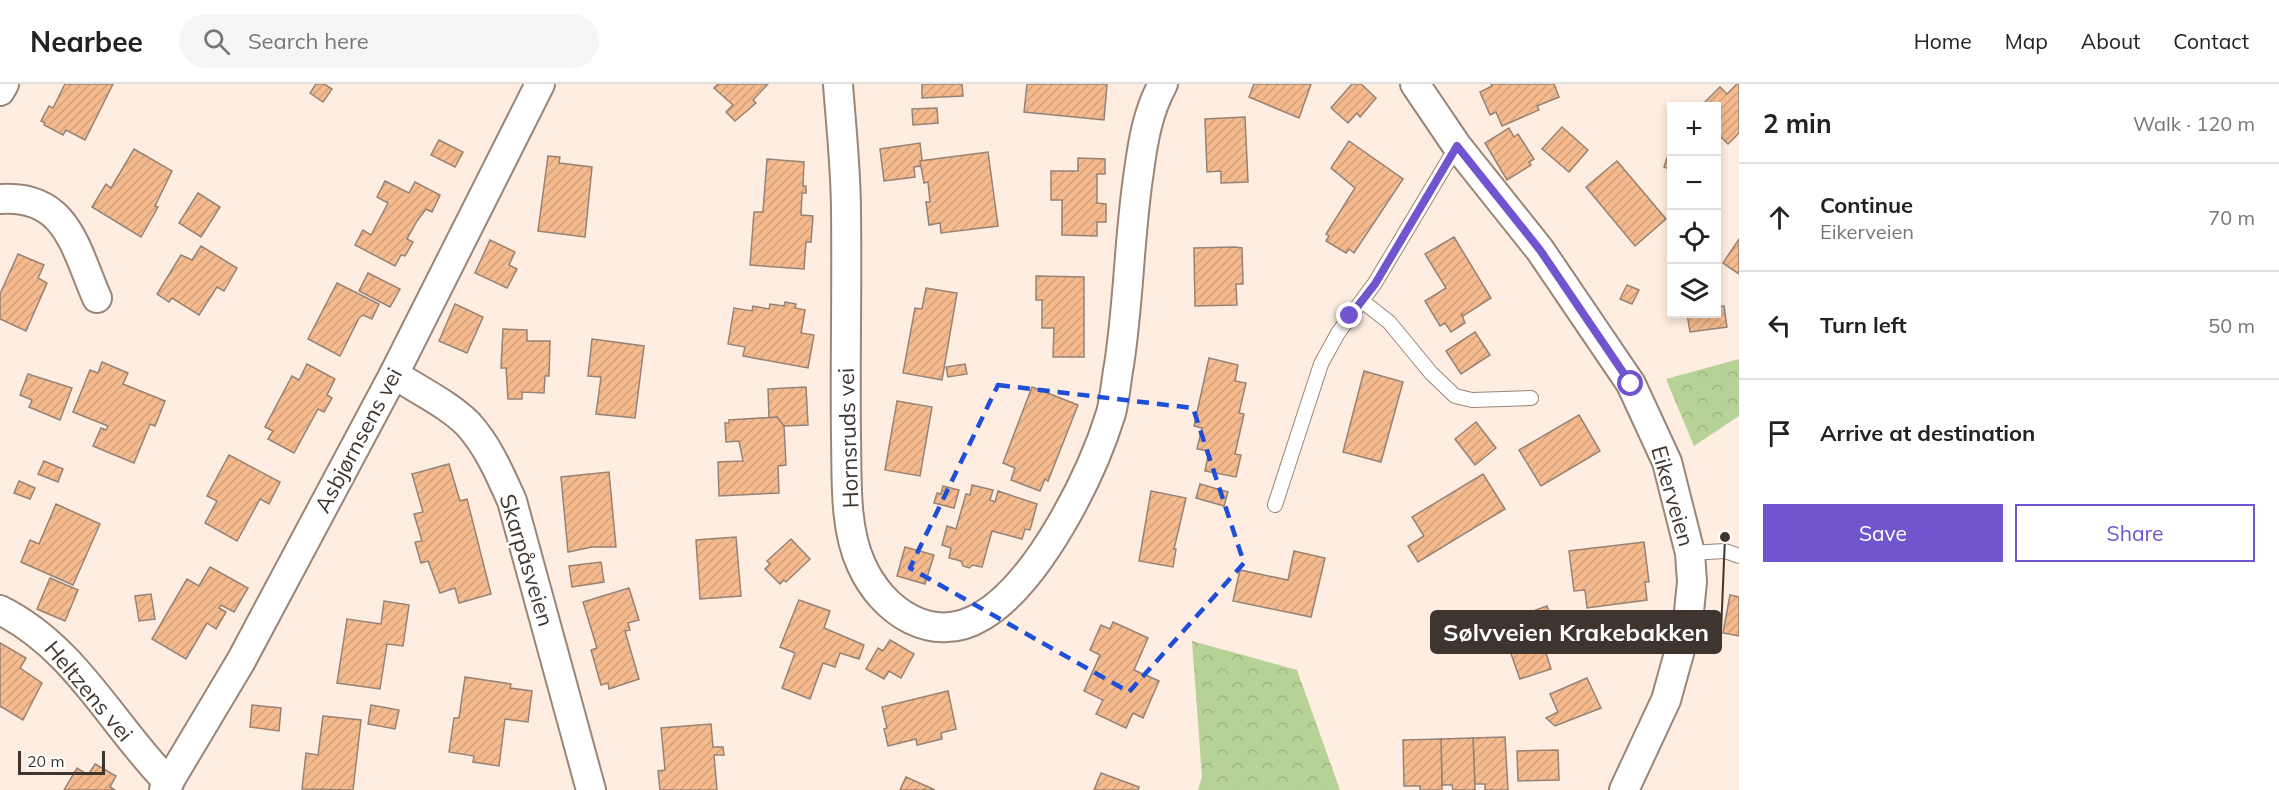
<!DOCTYPE html>
<meta charset="utf-8">
<style>
body{margin:0;font-family:Mulish,sans-serif;background:#f6f6f6;color:#222}
.controls{position:absolute;right:18px;top:18px;display:grid;overflow:hidden;border-radius:0px;box-shadow:0 3px 9px #0003}
.controls button{width:54px;height:54px;display:grid;place-items:center;padding:0;border:0;border-bottom:2px solid #e0e0e0;background:#fff;color:#222;font:30px sans-serif}
.scale{position:absolute;left:18px;bottom:15px;width:87px;box-sizing:border-box;padding-left:6px;border:3px solid #3e352f;border-top:0;font-size:16px;line-height:21px;white-space:nowrap;color:#3e352f;-webkit-text-stroke:4px #fff;paint-order:stroke}
.stop{position:absolute;width:18px;height:18px;margin:-14px;border:4px solid #7055cf;border-radius:50%;background:#fff}
.stop.end{background:#7055cf;border-color:#fff;box-shadow:0 2px 6px #0008}
.list{margin:0;padding:0;list-style:none}
h2{display:flex;justify-content:space-between;align-items:center;height:78px;margin:0;padding:0 24px;font-size:26px}
h2 small{font-size:20px;font-weight:400;color:#767676}
.list li{display:grid;grid-template-columns:39px 1fr auto;gap:18px;align-items:center;box-sizing:border-box;height:108px;padding:0 24px;border-top:2px solid #e0e0e0}
.list b{display:block;font-size:22px;white-space:nowrap}
.list p{margin:0;font-size:20px;white-space:nowrap;color:#767676}
.list em{font-size:20px;font-style:normal;color:#767676}
.actions{display:flex;gap:12px;padding:18px 24px}
.actions a{flex:1;padding:14px 0;border:2px solid #7055cf;border-radius:0px;text-align:center;font-size:21px;color:#7055cf}
.actions .main{background:#7055cf;color:#fff}
.icon{flex:none;width:33px;height:33px;fill:none;stroke:currentColor;stroke-width:2;stroke-linecap:round;stroke-linejoin:round}
.map{position:relative;flex:none;width:1739px;height:706px;overflow:hidden}
header{display:flex;align-items:center;gap:36px;box-sizing:border-box;height:84px;padding:0 30px;background:#fff;border-bottom:2px solid #e0e0e0}
header strong{font-size:28px}
nav{display:flex;gap:33px;margin-inline-start:auto;font-size:21px}
.search{width:420px;height:54px;background:#f6f6f6;display:flex;align-items:center;gap:15px;box-sizing:border-box;padding:0 21px;border-radius:33px;color:#767676;font-size:22px}
main{display:flex}
aside{flex:1;background:#fff}
.map>svg:first-child{display:block}
.forest{fill:url(#forest-crowns)}
.building{fill:url(#building-hatch);stroke:#968375;stroke-width:1.5}
.lines{fill:none;stroke-linecap:round;stroke-linejoin:round}
.service-casing{stroke:#998678;stroke-width:16}
.minor-casing{stroke:#998678;stroke-width:32}
.service{stroke:#fff;stroke-width:14}
.minor{stroke:#fff;stroke-width:28}
.route{stroke:#7055cf;stroke-width:8}
.marked{fill:none;stroke:#1d4ed8;stroke-width:4.5;stroke-dasharray:12 8;stroke-linejoin:round}
.labels{text-anchor:middle;stroke-width:4.5;stroke-linejoin:round;paint-order:stroke}
.street-label{font-size:22px;fill:#3e352f;stroke:#fff}
.leader{fill:none;stroke:#3e352f;stroke-width:2}
.callout-dot{fill:#3e352f;stroke:#fff;stroke-width:2}
.callout{fill:#3e352f;stroke:#3e352f;stroke-width:2}
.callout-label{font-size:24px;text-anchor:middle;font-weight:bold;fill:#fff}
</style>
<header>
<strong>Nearbee</strong>
<div class="search"><svg class="icon" aria-label="search" viewBox="0 0 24 24"><circle cx="10" cy="10" r="6"/><path d="M15 15l6 6"/></svg>Search here</div>
<nav><a>Home</a><a>Map</a><a>About</a><a>Contact</a></nav>
</header>
<main>
<div class="map">
<svg width="1739" height="706" viewBox="0 0 1739 706">
<defs>
<pattern id="forest-crowns" width="20" height="18" patternUnits="userSpaceOnUse" patternTransform="scale(1.5)"><rect width="20" height="18" fill="#b7d296"/><path d="M2 6a3 3 0 1 1 6 0M12 15a3 3 0 1 1 6 0" fill="none" stroke="#9eb582"/></pattern>
<pattern id="building-hatch" width="6" height="6" patternUnits="userSpaceOnUse" patternTransform="scale(1.5)"><rect width="6" height="6" fill="#f5bb8e"/><path d="M-1 1l2-2M0 6l6-6M5 7l2-2" fill="none" stroke="#d3a17b"/></pattern>
</defs>
<rect width="100%" height="100%" fill="#feede0"/>
<g class="forest">
<polygon points="1739,275 1739,332 1694,362 1666,295"/>
<polygon points="1192,557 1297,586 1340,706 1198,706 1202,693"/>
</g>
<g class="building">
<polygon points="65,0 113,0 85,56 66,46 63,51 44,41 45,39 41,37 49,22 53,24"/>
<polygon points="316,0 324,0 332,5 323,18 310,9"/>
<polygon points="718,0 768,0 753,16 756,19 735,37 726,28 733,21 714,4"/>
<polygon points="922,0 962,0 963,12 922,14"/>
<polygon points="1027,0 1107,0 1104,36 1024,28"/>
<polygon points="1254,0 1311,0 1299,34 1249,13"/>
<polygon points="1352,0 1361,0 1376,14 1360,33 1357,29 1348,39 1331,24"/>
<polygon points="1491,0 1554,0 1559,13 1537,22 1539,26 1502,42 1496,28 1490,31 1480,8 1492,2"/>
<polygon points="1737,0 1739,0 1739,49 1728,60 1716,48 1716,22 1701,22 1720,3 1727,10"/>
<polygon points="937,24 938,39 913,41 912,25"/>
<polygon points="1245,33 1248,98 1221,99 1221,87 1207,88 1205,35"/>
<polygon points="1562,43 1588,66 1569,88 1542,65"/>
<polygon points="1509,44 1514,53 1518,50 1534,75 1529,78 1531,81 1507,96 1485,59"/>
<polygon points="439,56 463,68 455,83 431,71"/>
<polygon points="1349,57 1403,95 1354,169 1349,165 1346,169 1326,157 1329,152 1326,150 1355,104 1331,84"/>
<polygon points="920,59 922,76 921,82 914,83 915,93 884,97 880,65"/>
<polygon points="1671,62 1672,62 1672,86 1664,83"/>
<polygon points="134,65 172,87 155,122 158,123 141,153 92,123 106,100 111,104"/>
<polygon points="988,68 998,142 941,149 940,139 929,141 926,118 930,118 928,98 924,99 920,77"/>
<polygon points="548,72 560,73 559,79 592,83 585,153 538,147"/>
<polygon points="1078,74 1105,75 1105,90 1097,90 1097,119 1106,120 1106,138 1097,138 1097,152 1062,151 1062,116 1051,116 1051,87 1078,87"/>
<polygon points="767,75 804,78 803,102 806,102 806,109 802,109 801,131 813,132 811,158 806,158 804,185 750,181 754,128 763,128"/>
<polygon points="1617,77 1666,135 1635,162 1586,103"/>
<polygon points="385,97 409,109 415,98 440,111 432,128 426,125 417,137 407,155 413,158 405,172 401,171 395,182 355,161 363,146 371,151 388,119 377,113"/>
<polygon points="198,109 220,123 201,153 179,139"/>
<polygon points="1454,153 1491,214 1463,232 1461,229 1465,239 1451,248 1445,239 1440,242 1425,217 1446,204 1425,170"/>
<polygon points="1739,155 1739,190 1723,179"/>
<polygon points="490,156 515,168 509,181 517,185 507,204 475,189"/>
<polygon points="201,162 237,184 224,207 217,203 199,231 172,214 169,218 157,210 181,171 192,176"/>
<polygon points="1235,163 1242,164 1243,200 1236,200 1237,221 1195,222 1194,164"/>
<polygon points="18,170 44,181 38,194 47,199 26,247 0,235 0,210"/>
<polygon points="368,189 400,205 390,223 359,207"/>
<polygon points="1036,192 1084,193 1084,273 1053,273 1054,244 1042,244 1042,216 1036,216"/>
<polygon points="337,199 379,220 372,235 363,231 359,234 340,272 308,255"/>
<polygon points="1627,201 1639,206 1632,220 1620,215"/>
<polygon points="926,204 957,209 942,296 903,289 915,224 922,225"/>
<polygon points="785,218 796,220 795,224 805,226 801,249 814,251 808,284 743,272 745,263 728,260 734,224 752,227 753,222 769,225 770,220 784,222"/>
<polygon points="455,220 483,233 467,269 439,257"/>
<polygon points="1724,222 1727,243 1690,248 1687,230 1716,230 1716,223"/>
<polygon points="503,245 527,246 527,257 550,257 549,292 545,292 544,309 522,308 522,315 508,315 506,284 501,284"/>
<polygon points="1475,248 1490,271 1461,290 1446,267"/>
<polygon points="592,255 644,262 635,334 596,330 601,293 588,292"/>
<polygon points="1209,274 1238,281 1235,297 1246,299 1239,329 1244,330 1235,370 1241,371 1236,393 1205,387 1209,367 1197,365 1202,344 1194,342"/>
<polygon points="102,278 128,289 123,300 165,317 155,342 150,340 134,379 93,362 101,344 106,346 108,342 73,328 90,286 98,289"/>
<polygon points="307,280 335,295 327,311 332,314 324,328 318,325 294,369 268,355 273,347 265,343 292,292 299,296"/>
<polygon points="965,280 967,290 948,293 946,283"/>
<polygon points="1364,287 1403,298 1381,378 1343,368"/>
<polygon points="28,290 72,304 60,336 29,323 32,316 20,311"/>
<polygon points="806,303 808,341 784,342 777,333 769,334 768,305"/>
<polygon points="1032,303 1078,321 1048,397 1045,395 1040,407 1011,396 1015,384 1003,379"/>
<polygon points="897,317 932,323 920,392 885,386"/>
<polygon points="1579,331 1600,367 1541,402 1519,366"/>
<polygon points="777,333 784,342 786,381 778,382 779,409 719,412 718,378 743,377 739,357 726,358 725,339 729,339 729,336"/>
<polygon points="1476,338 1496,364 1475,381 1455,355"/>
<polygon points="229,371 280,398 269,420 260,415 237,457 205,439 217,417 207,412"/>
<polygon points="44,377 63,385 58,398 38,390"/>
<polygon points="449,380 460,417 467,415 491,510 459,519 455,504 440,509 428,477 421,479 415,458 422,457 414,430 423,428 412,390"/>
<polygon points="609,388 616,463 592,463 568,468 561,393"/>
<polygon points="1483,390 1505,425 1418,478 1408,462 1424,452 1412,433"/>
<polygon points="19,397 35,404 30,415 14,409"/>
<polygon points="1200,400 1228,408 1224,422 1196,414"/>
<polygon points="972,401 993,406 990,416 995,418 998,407 1037,420 1030,446 1025,445 1022,455 992,447 982,483 973,481 969,484 963,482 961,477 949,474 951,464 942,461 947,442 956,445 966,410 970,411"/>
<polygon points="943,402 959,406 954,424 934,419 937,409 941,410"/>
<polygon points="1151,407 1186,414 1174,465 1176,465 1173,483 1139,477"/>
<polygon points="56,420 100,440 73,501 21,478 30,456 39,460"/>
<polygon points="736,453 741,512 700,515 696,456"/>
<polygon points="791,455 810,475 786,498 784,496 780,500 765,485 770,480 767,477"/>
<polygon points="1644,458 1649,498 1645,498 1647,516 1587,524 1585,506 1574,507 1569,467"/>
<polygon points="905,463 934,471 925,500 897,492"/>
<polygon points="1294,467 1325,474 1311,533 1233,517 1240,486 1288,496"/>
<polygon points="601,478 604,498 572,503 569,482"/>
<polygon points="210,483 248,504 234,528 221,521 219,524 226,528 216,545 207,539 186,575 152,555 187,495 199,502"/>
<polygon points="50,494 78,506 65,537 37,525"/>
<polygon points="629,504 639,536 628,539 630,546 625,547 639,595 609,605 608,599 601,601 591,566 597,564 583,518"/>
<polygon points="151,510 155,535 139,537 135,512"/>
<polygon points="1730,511 1739,513 1739,552 1723,549"/>
<polygon points="799,516 830,527 824,544 864,561 859,575 840,569 835,583 823,579 810,615 782,604 795,569 780,563"/>
<polygon points="384,517 409,521 403,562 387,560 380,605 337,599 347,535 381,540"/>
<polygon points="1547,522 1561,563 1546,569 1551,585 1520,595 1500,539"/>
<polygon points="1113,538 1148,554 1134,586 1159,597 1143,634 1133,629 1126,644 1096,630 1103,616 1084,607 1100,571 1090,566 1101,541 1110,545"/>
<polygon points="890,556 914,570 901,594 889,587 884,595 866,585 878,564 883,567"/>
<polygon points="0,559 26,574 20,584 42,599 23,636 0,622"/>
<polygon points="465,593 511,600 510,604 532,607 528,638 505,635 499,682 473,678 474,672 449,668 454,634 459,634"/>
<polygon points="1587,594 1601,624 1555,642 1546,634 1558,628 1550,610"/>
<polygon points="948,607 956,645 941,649 942,655 917,661 916,655 888,662 884,645 887,644 882,623"/>
<polygon points="252,621 281,624 279,647 250,643"/>
<polygon points="371,621 399,626 395,645 368,640"/>
<polygon points="323,632 361,636 353,706 302,705 306,669 318,671"/>
<polygon points="711,640 713,663 723,663 724,671 714,671 717,706 660,706 658,687 665,686 661,644"/>
<polygon points="1505,653 1508,706 1485,706 1485,700 1475,700 1473,654"/>
<polygon points="1473,654 1475,706 1453,706 1452,701 1442,701 1441,655"/>
<polygon points="1441,655 1442,706 1420,706 1420,702 1404,702 1403,656"/>
<polygon points="1558,666 1559,696 1518,697 1517,667"/>
<polygon points="95,680 116,692 110,703 115,706 64,706 77,684 88,691"/>
<polygon points="1101,689 1139,703 1138,706 1094,706"/>
<polygon points="906,693 935,706 900,706"/>
</g>
<g class="lines">
<defs>
<g id="service">
<polyline points="1362,217 1389,238 1431,289 1455,312 1472,316 1531,314"/>
<polyline points="1275,421 1321,280 1338,249 1375,199 1457,62"/>
<polyline points="1690,469 1725,467 1739,472"/>
</g>
<g id="minor">
<path d="M838,0C841,42 846,85 846,128C847,203 845,278 846,354C847,393 844,443 861,480C882,528 933,562 982,532C1039,498 1092,391 1111,329C1115,314 1116,297 1119,281C1129,217 1129,152 1139,87C1143,57 1148,27 1163,0"/>
<polyline points="1415,0 1457,62 1540,166 1631,300 1667,378 1690,469 1692,498 1688,537 1666,616 1624,706"/>
<polyline points="0,7 4,0"/>
<path d="M0,115C67,110 75,164 97,214"/>
<path d="M394,290C418,306 448,320 468,340C488,362 500,390 512,417L591,706"/>
<path d="M0,526C75,563 112,641 169,699"/>
<polyline points="164,706 241,577 394,290 540,0"/>
</g>
</defs>
<use href="#service" class="service-casing"/>
<use href="#minor" class="minor-casing"/>
<use href="#service" class="service"/>
<use href="#minor" class="minor"/>
</g>
<g class="lines">
<polyline class="route" points="1350,232 1375,200 1457,62 1540,166 1631,300"/>
</g>
<path class="marked" d="M998,301L1193,324L1244,479L1129,608L910,484Z"/>
<g class="labels">
<g class="street-label">
<text transform="translate(848 354) rotate(-92)" y="8">Hornsruds vei</text>
<text transform="translate(358 356) rotate(-62)" y="8">Asbjørnsens vei</text>
<text transform="translate(1673 412) rotate(74)" y="8">Eikerveien</text>
<text transform="translate(527 476) rotate(73)" y="8">Skarpåsveien</text>
<text transform="translate(89 607) rotate(50)" y="8">Heltzens vei</text>
</g>
</g>
<path class="leader" d="M1725 453L1721 548"/>
<circle class="callout-dot" cx="1725" cy="453" r="6"/>
<rect class="callout" x="1431" y="527" width="290" height="42" rx="6"/>
<g class="callout-label">
<text x="1576" y="557">Sølvveien Krakebakken</text>
</g>
</svg>
<div class="controls">
<button>+</button>
<button>−</button>
<button><svg class="icon" aria-label="locate" viewBox="0 0 24 24"><circle cx="12" cy="12" r="6"/><path d="M12 2v4M12 18v4M2 12h4M18 12h4"/></svg></button>
<button><svg class="icon" aria-label="layers" viewBox="0 0 24 24"><path d="M12 4l9 5-9 5-9-5zM3 14l9 5 9-5"/></svg></button>
</div>
<div class="scale">20 m</div>
<div class="stop" style="left:1631px;top:300px"></div>
<div class="stop end" style="left:1350px;top:232px"></div>
</div>
<aside>
<h2>2 min<small>Walk · 120 m</small></h2>
<ul class="list">
<li><svg class="icon" aria-label="ahead" viewBox="0 0 24 24"><path d="M12 20V5M6 11l6-6 6 6"/></svg><div><b>Continue</b><p>Eikerveien</p></div><em>70 m</em></li>
<li><svg class="icon" aria-label="left" viewBox="0 0 24 24"><path d="M17 20v-9H6M10 6l-5 5 5 5"/></svg><div><b>Turn left</b></div><em>50 m</em></li>
<li><svg class="icon" aria-label="arrive" viewBox="0 0 24 24"><path d="M6 21V4h12l-3 4 3 4H6"/></svg><div><b>Arrive at destination</b></div></li>
</ul>
<div class="actions"><a class="main">Save</a><a>Share</a></div>
</aside>
</main>
